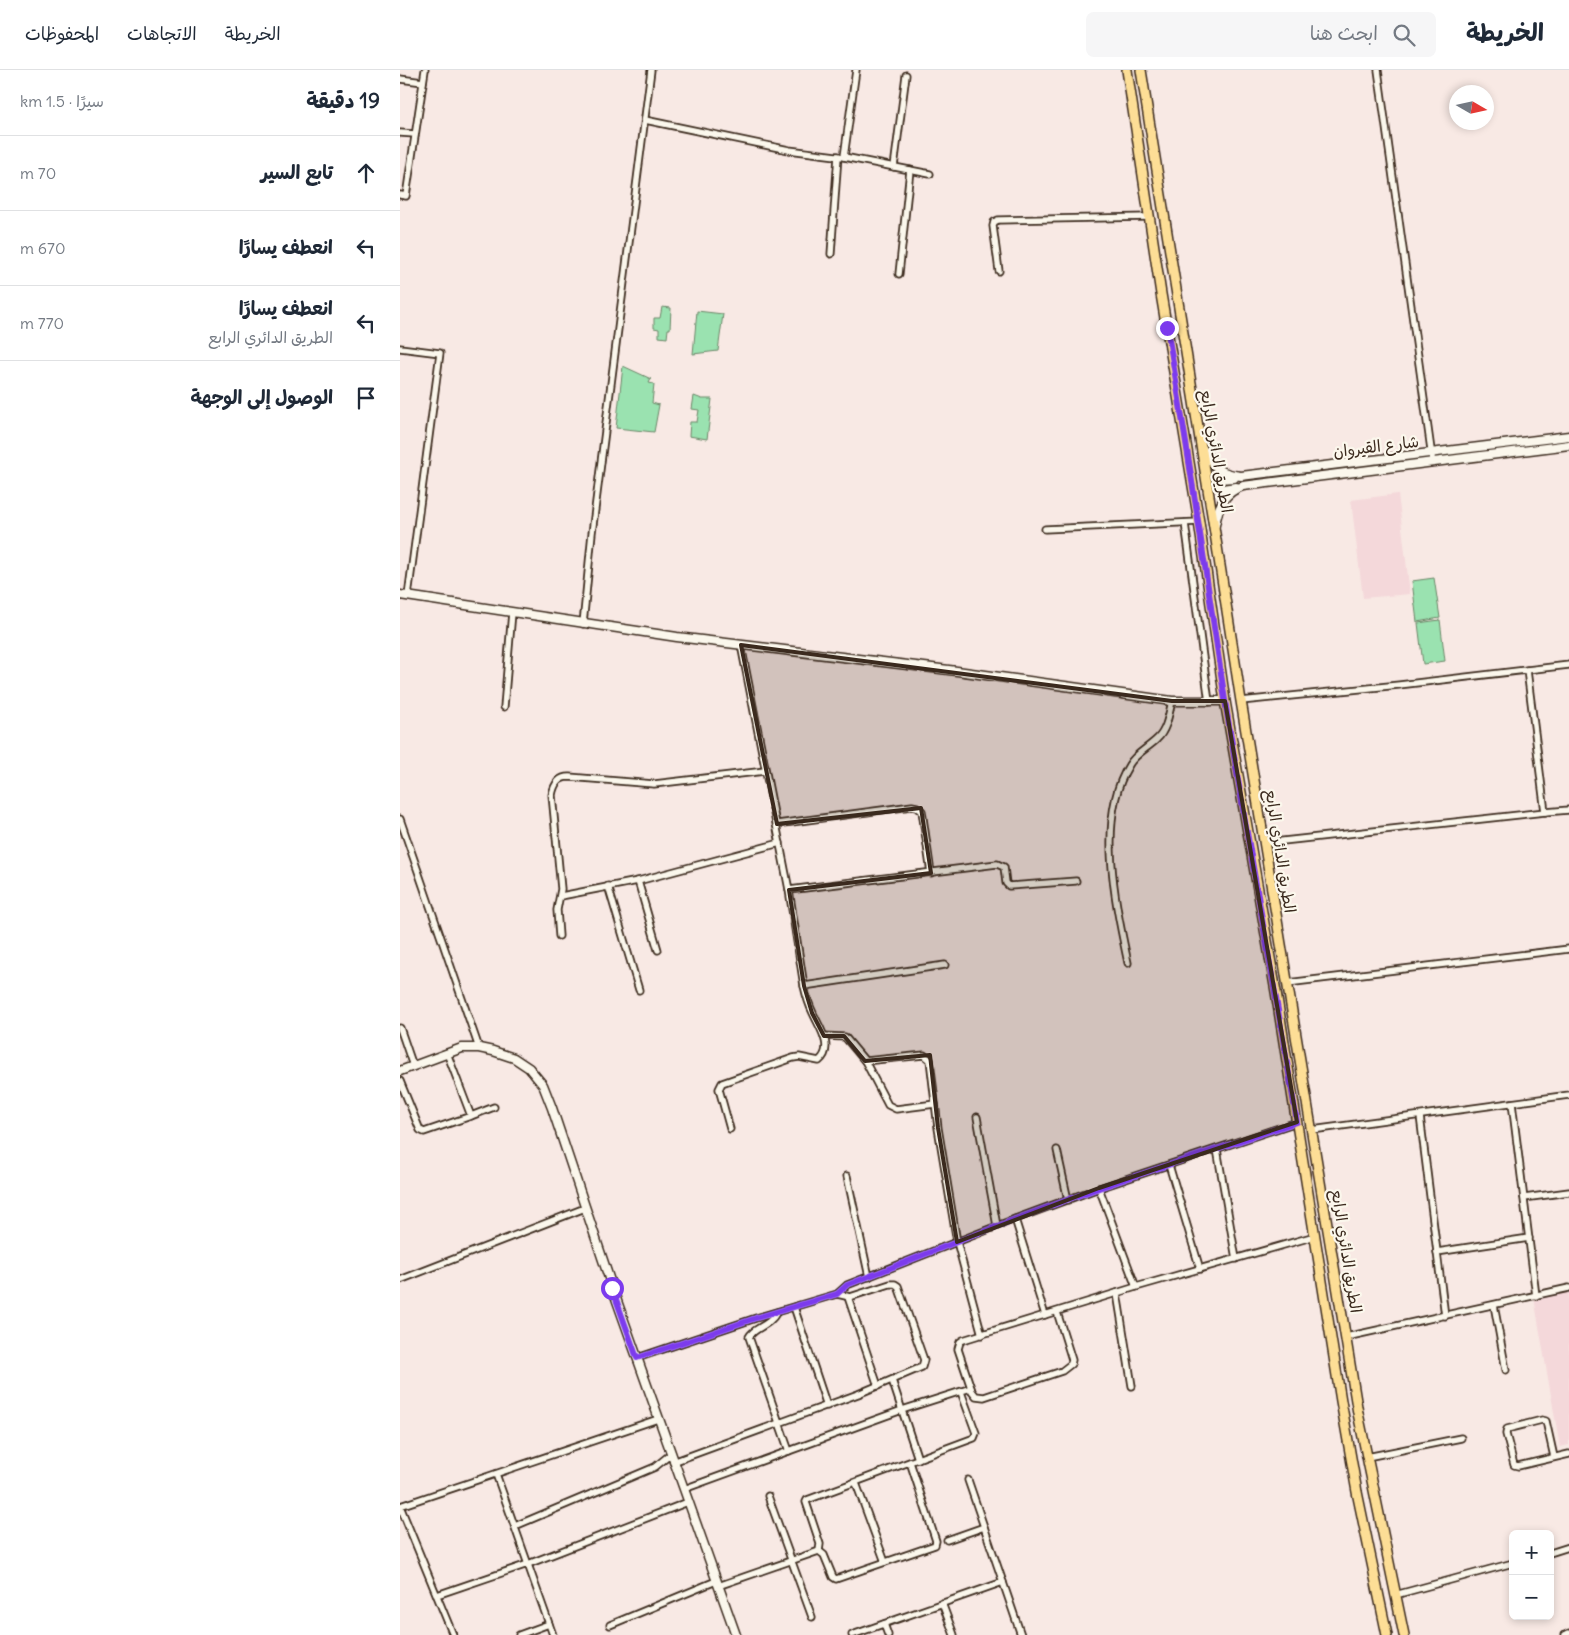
<!DOCTYPE html>
<html lang="ar">
<meta charset="utf-8">
<style>
body{margin:0;font-family:Delius,"Playpen Sans Arabic",sans-serif;background:#f6f6f7;color:#1f2937;direction:rtl}
.controls{position:absolute;right:15px;bottom:15px;display:grid;overflow:hidden;border-radius:8px;box-shadow:0 2px 8px #0003}
.controls button{width:45px;height:45px;display:grid;place-items:center;padding:0;border:0;border-bottom:1px solid #e0e1e3;background:#fff;color:#1f2937;font:25px sans-serif}
.compass{position:absolute;left:1049px;top:15px;width:45px;height:45px;border-radius:50%;background:#fff;box-shadow:0 2px 8px #0003;rotate:99deg}
.stop{position:absolute;width:15px;height:15px;margin:-11px;border:4px solid #7c3aed;border-radius:50%;background:#fff}
.stop.end{background:#7c3aed;border-color:#fff;box-shadow:0 1px 5px #0008}
.list{margin:0;padding:0;list-style:none}
h2{display:flex;justify-content:space-between;align-items:center;height:65px;margin:0;padding:0 20px;font-size:21px}
h2 small{font-size:16px;font-weight:400;color:#747a83}
.list li{display:grid;grid-template-columns:32px 1fr auto;gap:15px;align-items:center;box-sizing:border-box;height:75px;padding:0 20px;border-top:1px solid #e0e1e3}
.list b{display:block;font-size:19px;white-space:nowrap}
.list p{margin:0;font-size:16px;white-space:nowrap;color:#747a83}
.list em{font-size:16px;font-style:normal;color:#747a83}
.icon{flex:none;width:28px;height:28px;fill:none;stroke:currentColor;stroke-width:2;stroke-linecap:round;stroke-linejoin:round}
.map{position:relative;flex:none;width:1169px;height:1565px;overflow:hidden;direction:ltr}
header{display:flex;align-items:center;gap:30px;box-sizing:border-box;height:70px;padding:0 25px;background:#fff;border-bottom:1px solid #e0e1e3}
header strong{font-size:24px}
nav{display:flex;gap:28px;margin-inline-start:auto;font-size:18px}
.search{width:350px;height:45px;background:#f6f6f7;display:flex;align-items:center;gap:12px;box-sizing:border-box;padding:0 18px;border-radius:8px;color:#747a83;font-size:19px}
main{display:flex}
aside{flex:1;background:#fff}
.map>svg:first-child{display:block}
.built{fill:#f4d8da}
.green{fill:#9ae2b0;stroke:#6a8667}
.lines{fill:none;stroke-linecap:round;stroke-linejoin:round}
.street-casing{stroke:#3b2a1e;stroke-width:9}
.secondary-casing{stroke:#3b2a1e;stroke-width:11}
.primary-casing{stroke:#3b2a1e;stroke-width:12}
.street{stroke:#fbf7ec;stroke-width:5.5}
.secondary{stroke:#fbf7ec;stroke-width:8}
.primary{stroke:#fdde96;stroke-width:9}
.route{stroke:#7c3aed;stroke-width:6}
.marked{fill:#3b2a1e;fill-opacity:0.2;stroke:#3b2a1e;stroke-width:4;stroke-linejoin:round}
.labels{text-anchor:middle;stroke-width:4.5;stroke-linejoin:round;paint-order:stroke}
.street-label{font-size:16px;fill:#3b2a1e;stroke:#fbf7ec}
</style>
<header>
<strong>الخريطة</strong>
<div class="search"><svg class="icon" aria-label="search" viewBox="0 0 24 24"><circle cx="10" cy="10" r="6"/><path d="M15 15l6 6"/></svg>ابحث هنا</div>
<nav><a>الخريطة</a><a>الاتجاهات</a><a>المحفوظات</a></nav>
</header>
<main>
<div class="map">
<svg width="1169" height="1565" viewBox="0 0 1169 1565">
<rect width="100%" height="100%" fill="#f8e9e4"/>
<filter id="ink" filterUnits="userSpaceOnUse"><feTurbulence type="fractalNoise" baseFrequency=".02" numOctaves="2"/><feDisplacementMap in="SourceGraphic" scale="10" xChannelSelector="R" yChannelSelector="G"/><feConvolveMatrix kernelMatrix="1 2 1 2 8 2 1 2 1" color-interpolation-filters="sRGB"/></filter>
<g filter="url(#ink)">
<g class="built">
<polygon points="998,424 1010,524 963,528 951,430"/>
<polygon points="1169,1220 1169,1375 1160,1377 1134,1228"/>
</g>
<g class="green">
<polygon points="262,237 271,238 270,259 268,259 267,268 259,267 259,259 254,258 254,248 260,248"/>
<polygon points="297,241 323,244 318,281 293,284"/>
<polygon points="223,296 251,309 249,313 254,314 252,333 259,335 254,362 216,358"/>
<polygon points="294,326 302,329 312,329 307,369 289,366 290,352 297,352 299,340 292,339"/>
<polygon points="1034,508 1040,548 1017,552 1012,511"/>
<polygon points="1040,550 1045,591 1023,594 1018,553"/>
</g>
<g class="lines">
<defs>
<g id="street">
<polyline points="978,0 1032,387"/>
<polyline points="0,9 23,12"/>
<polyline points="245,50 389,80 444,87 530,104"/>
<polyline points="0,63 15,64"/>
<polyline points="444,87 456,0"/>
<polyline points="494,97 506,5"/>
<polyline points="0,125 6,126 25,0"/>
<polyline points="431,184 438,86"/>
<polyline points="599,201 593,156 594,152 598,150 749,147"/>
<polyline points="499,204 510,100"/>
<polyline points="0,278 40,283 8,526"/>
<polyline points="785,453 809,632"/>
<polyline points="645,459 799,452"/>
<polyline points="183,554 192,463 251,0"/>
<polyline points="1127,600 1145,742 1169,740"/>
<polyline points="841,631 999,615 1169,595"/>
<polyline points="104,637 112,542"/>
<polyline points="0,749 79,978"/>
<polyline points="377,754 512,736 517,737 522,741 531,803"/>
<polyline points="865,773 1145,742"/>
<polyline points="238,811 258,880"/>
<polyline points="208,816 239,920"/>
<polyline points="389,820 597,794 604,797 606,813 609,816 676,811"/>
<polyline points="161,826 238,811 380,773"/>
<path d="M159,866L157,840L161,819L152,725C154,715 158,707 169,707L254,714L365,701"/>
<path d="M728,893C716,836 696,748 729,695C735,684 748,678 757,669C767,660 769,643 772,631"/>
<polyline points="887,913 1169,879"/>
<polyline points="404,916 545,895"/>
<polyline points="0,958 13,996"/>
<polyline points="424,966 445,967 465,991 524,985 530,990 538,1058 557,1172 582,1265"/>
<polyline points="465,991 488,1035 496,1039 535,1034"/>
<polyline points="0,1011 20,1060 24,1062 71,1046 47,983"/>
<polyline points="1112,1033 1136,1226"/>
<polyline points="71,1046 94,1037"/>
<polyline points="1020,1046 1045,1246"/>
<polyline points="577,1047 597,1156"/>
<path d="M330,1059L319,1019L322,1013L393,988L399,987L419,991C435,978 419,957 413,943C409,935 406,925 404,916L389,820L341,575"/>
<polyline points="912,1060 1169,1025"/>
<polyline points="817,1079 836,1189"/>
<polyline points="657,1080 668,1130"/>
<polyline points="769,1095 800,1199"/>
<polyline points="447,1106 469,1207"/>
<polyline points="699,1118 736,1217"/>
<polyline points="1124,1128 1169,1122"/>
<polyline points="615,1149 645,1245"/>
<polyline points="1037,1182 1129,1168"/>
<polyline points="0,1210 185,1138"/>
<polyline points="717,1223 732,1316"/>
<polyline points="448,1227 478,1316"/>
<polyline points="1094,1235 1106,1300"/>
<polyline points="394,1237 427,1336"/>
<path d="M377,1242C369,1257 354,1257 349,1267L389,1381"/>
<polyline points="657,1242 672,1290 671,1294 662,1301 584,1327 576,1326 572,1321 558,1279 560,1272 563,1270 736,1217 915,1166"/>
<polyline points="946,1267 1169,1218"/>
<polyline points="237,1288 356,1248 437,1224 447,1215 615,1149 699,1118 897,1052"/>
<polyline points="492,1310 518,1389"/>
<polyline points="967,1387 1061,1368"/>
<polyline points="1154,1387 1146,1351 1142,1350 1107,1359 1106,1364 1114,1395 1118,1396 1169,1384"/>
<polyline points="273,1392 458,1324 522,1297 524,1290 498,1216 495,1214 490,1214 450,1227 437,1224"/>
<polyline points="96,1404 153,1565"/>
<polyline points="568,1410 621,1565"/>
<polyline points="456,1413 485,1492"/>
<polyline points="284,1419 502,1340 571,1318"/>
<polyline points="368,1426 412,1547"/>
<polyline points="0,1436 258,1349"/>
<polyline points="0,1436 53,1565"/>
<polyline points="115,1456 255,1397 271,1384"/>
<polyline points="547,1470 584,1457"/>
<polyline points="419,1481 420,1474 406,1432 407,1430 574,1368 576,1363 561,1322"/>
<polyline points="419,1481 424,1485 433,1507 436,1509 535,1475 536,1471 510,1392"/>
<polyline points="1150,1483 1169,1477"/>
<polyline points="318,1516 419,1481"/>
<polyline points="37,1525 128,1494 288,1432"/>
<polyline points="995,1525 1113,1493"/>
<polyline points="542,1533 554,1565"/>
<polyline points="484,1554 488,1565"/>
<polyline points="210,1555 316,1511"/>
<polyline points="119,1565 149,1554"/>
<polyline points="452,1565 603,1512"/>
<polyline points="1165,1565 1169,1563"/>
</g>
<g id="secondary">
<path d="M803,379C814,397 819,404 841,406L1169,366"/>
<polyline points="834,408 820,409 817,415 822,419 836,417"/>
<path d="M815,455C818,437 824,422 843,416L1169,375"/>
<polyline points="0,525 277,567 557,601 772,631 825,631"/>
<polyline points="0,1001 62,978 79,978 93,981 114,988 129,998 143,1015 152,1038 212,1217 336,1565"/>
</g>
<g id="primary">
<polyline points="727,0 761,224 799,452 825,631 876,922 941,1331 957,1422 987,1565"/>
<polyline points="741,0 814,457 841,631 958,1343 1004,1565"/>
</g>
</defs>
<use href="#street" class="street-casing"/>
<use href="#secondary" class="secondary-casing"/>
<use href="#primary" class="primary-casing"/>
<use href="#street" class="street"/>
<use href="#secondary" class="secondary"/>
<use href="#primary" class="primary"/>
</g>
</g>
<g class="lines" filter="url(#ink)">
<path class="route" d="M212,1218L237,1288L356,1248L437,1224L447,1215L615,1149L699,1118L897,1052C874,911 847,771 825,630C806,506 789,382 767,258"/>
</g>
<path class="marked" d="M341,575L772,631H825L897,1052L699,1118L557,1172L538,1058L530,985L465,991L444,966H424L412,943L404,916L389,820L531,803L521,738L377,754Z"/>
<g class="labels">
<g class="street-label">
<text transform="translate(976 376) rotate(-7)" y="6">شارع القيروان</text>
<text transform="translate(817 381) rotate(80)" y="6">الطريق الدائري الرابع</text>
<text transform="translate(881 781) rotate(81)" y="6">الطريق الدائري الرابع</text>
<text transform="translate(947 1181) rotate(81)" y="6">الطريق الدائري الرابع</text>
</g>
</g>
</svg>
<div class="controls">
<button>+</button>
<button>−</button>
</div>
<svg class="compass" viewBox="-18 -18 36 36"><path d="M0-13l5 13h-10z" fill="#e53935"/><path d="M0 13l5-13h-10z" fill="#747a83"/></svg>
<div class="stop" style="left:212px;top:1218px"></div>
<div class="stop end" style="left:767px;top:258px"></div>
</div>
<aside>
<h2>19 دقيقة<small>سيرًا · 1.5 km</small></h2>
<ul class="list">
<li><svg class="icon" aria-label="ahead" viewBox="0 0 24 24"><path d="M12 20V5M6 11l6-6 6 6"/></svg><div><b>تابع السير</b></div><em>70 m</em></li>
<li><svg class="icon" aria-label="left" viewBox="0 0 24 24"><path d="M17 20v-9H6M10 6l-5 5 5 5"/></svg><div><b>انعطف يسارًا</b></div><em>670 m</em></li>
<li><svg class="icon" aria-label="left" viewBox="0 0 24 24"><path d="M17 20v-9H6M10 6l-5 5 5 5"/></svg><div><b>انعطف يسارًا</b><p>الطريق الدائري الرابع</p></div><em>770 m</em></li>
<li><svg class="icon" aria-label="arrive" viewBox="0 0 24 24"><path d="M6 21V4h12l-3 4 3 4H6"/></svg><div><b>الوصول إلى الوجهة</b></div></li>
</ul>
</aside>
</main>
